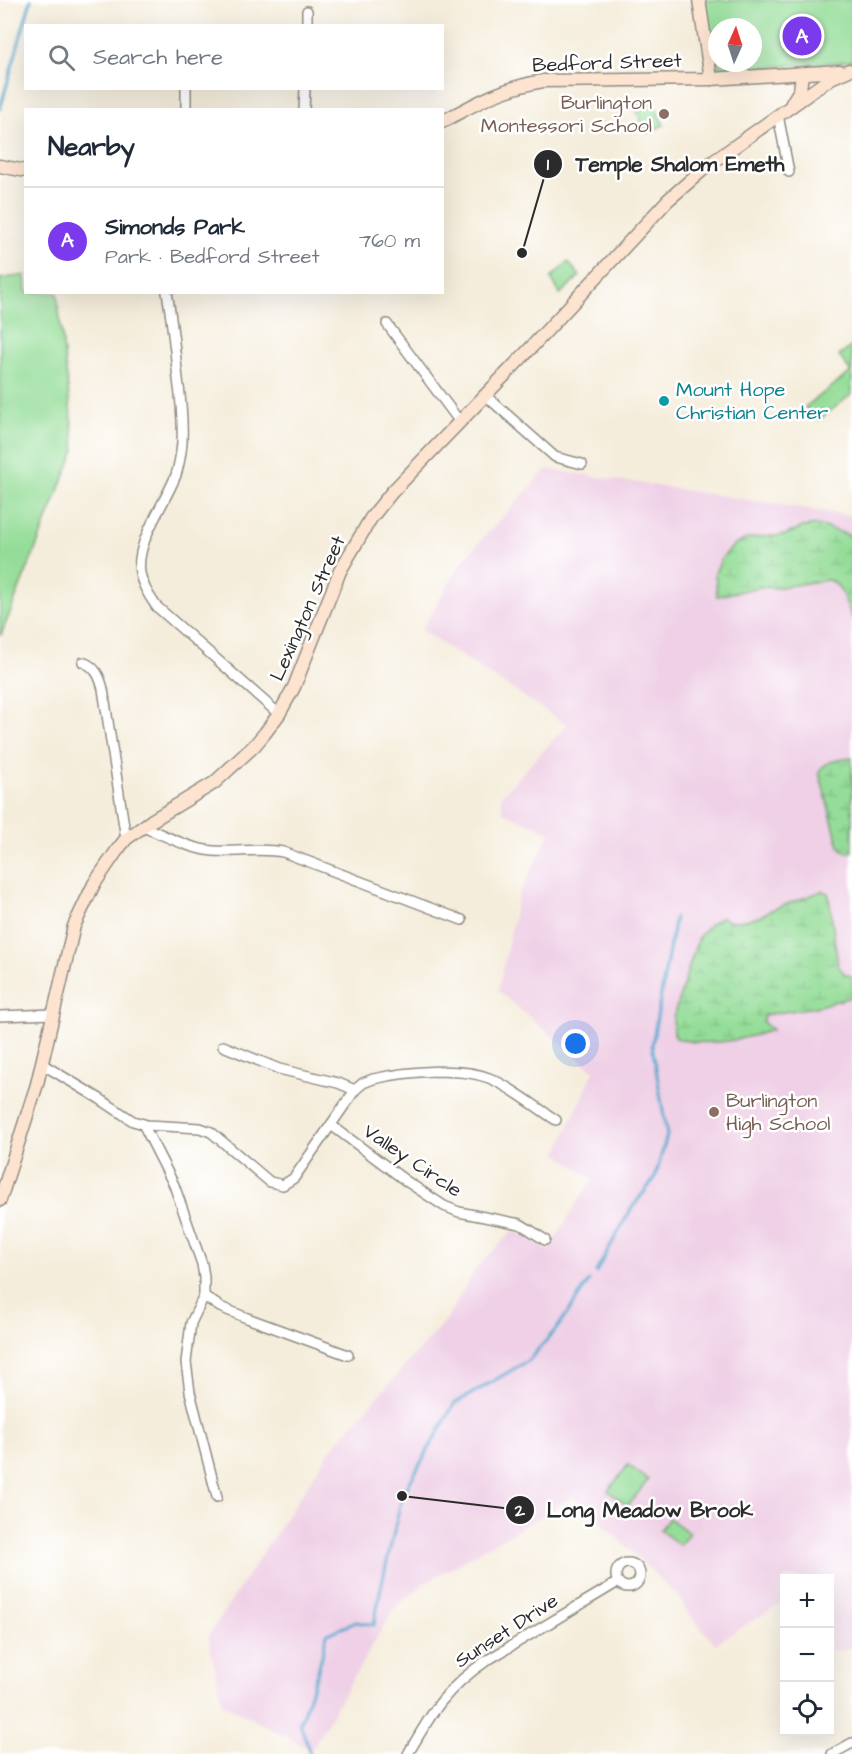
<!DOCTYPE html>
<meta charset="utf-8">
<style>
body{margin:0;font-family:"Architects Daughter",sans-serif;background:#f2f2f3;color:#1f2937}
.controls{position:absolute;right:18px;bottom:18px;display:grid;overflow:hidden;border-radius:0px;box-shadow:0 6px 24px #0002}
.controls button{width:54px;height:54px;display:grid;place-items:center;padding:0;border:0;border-bottom:2px solid #e0e1e3;background:#fff;color:#1f2937;font:30px sans-serif}
.compass{position:absolute;left:708px;top:18px;width:54px;height:54px;border-radius:50%;background:#fff;box-shadow:0 6px 24px #0002;rotate:3deg}
.you{position:absolute;left:576px;top:1044px;width:21px;height:21px;margin:-15px;border:4px solid #fff;border-radius:50%;background:#1a73e8;box-shadow:0 0 0 9px #1a73e833}
.badge{display:grid;place-items:center;width:39px;height:39px;border-radius:50%;background:#7c3aed;color:#fff;font-size:20px;font-weight:700}
.pin{position:absolute;translate:-50% -50%;border:3px solid #fff;box-shadow:0 2px 6px #0006}
.list{margin:0;padding:0;list-style:none}
h2{display:flex;justify-content:space-between;align-items:center;height:78px;margin:0;padding:0 24px;font-size:26px}
h2 small{font-size:20px;font-weight:400;color:#747a83}
.list li{display:grid;grid-template-columns:39px 1fr auto;gap:18px;align-items:center;box-sizing:border-box;height:108px;padding:0 24px;border-top:2px solid #e0e1e3}
.list b{display:block;font-size:22px;white-space:nowrap}
.list p{margin:0;font-size:20px;white-space:nowrap;color:#747a83}
.list em{font-size:20px;font-style:normal;color:#747a83}
.icon{flex:none;width:33px;height:33px;fill:none;stroke:currentColor;stroke-width:2;stroke-linecap:round;stroke-linejoin:round}
.map{position:relative;flex:none;width:852px;height:1754px;overflow:hidden}
.search{position:absolute;background:#fff;box-shadow:0 6px 24px #0002;left:24px;top:24px;width:420px;height:66px;display:flex;align-items:center;gap:15px;box-sizing:border-box;padding:0 21px;border-radius:0px;color:#747a83;font-size:22px}
.panel{position:absolute;background:#fff;box-shadow:0 6px 24px #0002;left:24px;top:108px;width:420px;height:186px;border-radius:0px}
.map>svg:first-child{display:block}
.built{fill:#efd0e6}
.green{fill:#94dd98;stroke:#608462;stroke-width:1.5;fill-rule:evenodd}
.wetland{fill:url(#wetland-marsh);stroke:#608462;stroke-width:1.5}
.lines{fill:none;stroke-linecap:round;stroke-linejoin:round}
.stream{stroke:#53a6ce;stroke-width:3}
.street-casing{stroke:#908c83;stroke-width:12}
.secondary-casing{stroke:#908c83;stroke-width:15}
.street{stroke:#fff;stroke-width:9}
.secondary{stroke:#fde4d1;stroke-width:12}
.education-dot{fill:#8d6e63;stroke:#fff;stroke-width:2}
.culture-dot{fill:#0f9aa8;stroke:#fff;stroke-width:2}
.labels{text-anchor:middle;stroke-width:5;stroke-linejoin:round;paint-order:stroke}
.street-label{font-size:20px;fill:#2b2b2b;stroke:#fff}
.education-label{font-size:20px;fill:#785e54;stroke:#fff;text-anchor:end}
.culture-label{font-size:20px;fill:#0d838f;stroke:#fff;text-anchor:start}
.leader{fill:none;stroke:#2b2b2b;stroke-width:2}
.callout-dot{fill:#2b2b2b;stroke:#fff;stroke-width:2}
.mark-label{font-size:18px;text-anchor:middle;font-weight:bold;fill:#fff}
.callout-label{font-size:21px;text-anchor:middle;font-weight:bold;fill:#2b2b2b;stroke:#fff;stroke-width:5;stroke-linejoin:round;paint-order:stroke}
</style>
<div class="map">
<svg width="852" height="1754" viewBox="0 0 852 1754">
<defs>
<pattern id="wetland-marsh" width="20" height="14" patternUnits="userSpaceOnUse" patternTransform="scale(1.5)"><rect width="20" height="14" fill="#94dd98"/><path d="M1 5h8M5 5V1M11 12h8M15 12V8" fill="none" stroke="#80be83"/></pattern>
</defs>
<rect width="100%" height="100%" fill="#fff"/>
<filter id="ink" filterUnits="userSpaceOnUse"><feTurbulence type="fractalNoise" baseFrequency=".0167" numOctaves="2"/><feDisplacementMap in="SourceGraphic" scale="12" xChannelSelector="R" yChannelSelector="G"/><feConvolveMatrix kernelMatrix="1 2 1 2 8 2 1 2 1" color-interpolation-filters="sRGB"/></filter>
<filter id="wash" filterUnits="userSpaceOnUse"><feTurbulence type="fractalNoise" baseFrequency=".008" numOctaves="4" result="noise"/><feDisplacementMap in="SourceGraphic" scale="24" xChannelSelector="R" yChannelSelector="G"/><feGaussianBlur stdDeviation="1.35" result="paint"/><feColorMatrix in="noise" values="0 0 0 0 0 0 0 0 0 0 0 0 0 0 0 0 0 1.4 0 .05"/><feComposite in="paint" operator="in"/></filter>
<g filter="url(#wash)">
<rect width="100%" height="100%" fill="#f5eddb"/>
<polygon class="built" points="547,469 852,516 852,1649 830,1650 830,1578 784,1578 784,1609 780,1604 715,1644 687,1612 680,1598 574,1497 423,1584 393,1610 311,1750 222,1703 208,1636 329,1452 447,1318 475,1269 513,1231 525,1235 548,1250 592,1179 557,1153 594,1071 498,991 518,897 550,832 503,812 501,796 567,725 421,630 463,560"/>
<g class="green">
<path d="M703,0H852V61L743,69H727L718,67L714,64ZM717,27H753V63H717Z"/>
<polygon points="650,97 664,125 647,133 634,105"/>
<polygon points="568,262 580,276 560,294 551,278"/>
<polygon points="25,275 26,292 57,293 75,450 1,635 0,635 0,279"/>
<polygon points="852,346 852,394 819,420 805,407 851,372 839,356"/>
<polygon points="628,1465 648,1480 628,1506 608,1491"/>
<polygon points="669,1518 689,1533 680,1545 660,1530"/>
</g>
<g class="wetland">
<path d="M818,525L852,536V618C846,605 842,582 827,580L774,588L760,587L717,596L715,573L722,558L735,544L750,538L785,535L803,527Z"/>
<path d="M852,758V852C846,853 843,850 839,846L819,772C825,760 840,760 852,758Z"/>
<path d="M822,891L828,893L829,897L838,966L846,975L852,976V997L815,1007L764,1015L763,1022L772,1030C742,1040 706,1048 676,1038L674,1033L673,1018L698,938L710,924L722,917L728,921H739L759,917L771,910Z"/>
</g>
<g class="lines">
<g class="stream">
<polyline points="0,109 31,0"/>
<polyline points="596,1272 631,1209 655,1178 667,1135 652,1045 675,917"/>
<polyline points="310,1754 300,1723 319,1667 327,1634 356,1622 374,1625 380,1592 402,1496 454,1404 529,1360 558,1327 589,1281"/>
</g>
</g>
</g>
<g filter="url(#ink)">
<g class="lines">
<defs>
<g id="street">
<polyline points="307,11 307,26"/>
<polyline points="186,110 186,88"/>
<polyline points="304,110 305,88"/>
<polyline points="778,115 789,172"/>
<path d="M167,292C172,321 175,350 178,379C181,400 183,422 182,443C181,454 179,465 176,475C165,504 135,542 140,573C142,585 149,596 156,606L279,714"/>
<polyline points="387,324 460,422"/>
<polyline points="485,395 555,457 582,464"/>
<path d="M83,662C96,667 100,677 103,689L126,839"/>
<path d="M143,827C165,835 189,849 213,851C237,853 259,847 283,852L462,920"/>
<polyline points="0,1016 53,1014"/>
<polyline points="223,1046 279,1069 338,1083 355,1090"/>
<path d="M42,1064L100,1099L133,1121L147,1125L200,1128L211,1132L270,1182L283,1185L294,1178L355,1090L363,1083L373,1079C404,1072 459,1066 489,1078C512,1087 535,1107 556,1120"/>
<polyline points="143,1124 174,1185 202,1264 204,1277 204,1296 191,1323 186,1362 190,1392 217,1497"/>
<polyline points="331,1125 406,1181 444,1206 459,1212 520,1224 530,1230 545,1240"/>
<polyline points="204,1296 220,1307 247,1318 348,1355"/>
<circle cx="628" cy="1575" r="12"/>
<path d="M408,1754C432,1712 445,1689 486,1661L618,1582"/>
<polyline points="832,1754 852,1743"/>
</g>
<g id="secondary">
<polyline points="699,0 711,79"/>
<polyline points="792,103 800,90 802,74"/>
<path d="M442,122C478,102 503,88 543,81L711,79L840,71"/>
<polyline points="0,166 26,171"/>
<polyline points="0,1200 37,1084 74,926 94,884 118,849 126,839 151,821 214,783 254,746 265,733 279,714 294,687 340,571 371,518 392,492 526,353 668,200 707,166 831,78 849,70"/>
</g>
</defs>
<use href="#street" class="street-casing"/>
<use href="#secondary" class="secondary-casing"/>
<use href="#street" class="street"/>
<use href="#secondary" class="secondary"/>
</g>
</g>
<g class="education-dot">
<circle cx="664" cy="114" r="6"/>
<circle cx="714" cy="1112" r="6"/>
</g>
<circle class="culture-dot" cx="664" cy="401" r="6"/>
<g class="labels">
<g class="street-label">
<text transform="translate(607 62) rotate(-2)" y="7">Bedford Street</text>
<text transform="translate(307 608) rotate(-66)" y="7">Lexington Street</text>
<text transform="translate(413 1160) rotate(34)" y="7">Valley Circle</text>
<text transform="translate(506 1630) rotate(-33)" y="7">Sunset Drive</text>
</g>
<g class="education-label">
<text x="652" y="109">Burlington<tspan x="652" dy="23">Montessori School</tspan></text>
<text x="726" y="1107" text-anchor="start">Burlington<tspan x="726" dy="23">High School</tspan></text>
</g>
<g class="culture-label">
<text x="676" y="396">Mount Hope<tspan x="676" dy="23">Christian Center</tspan></text>
</g>
</g>
<path class="leader" d="M522 253L548 164M402 1496L520 1510"/>
<g class="callout-dot">
<circle cx="522" cy="253" r="6"/>
<circle cx="402" cy="1496" r="6"/>
<circle cx="548" cy="164" r="15"/>
<circle cx="520" cy="1510" r="15"/>
</g>
<g class="mark-label">
<text x="548" y="170">1</text>
<text x="520" y="1516">2</text>
</g>
<g class="callout-label">
<text x="680" y="171">Temple Shalom Emeth</text>
<text x="650" y="1517">Long Meadow Brook</text>
</g>
</svg>
<div class="controls">
<button>+</button>
<button>−</button>
<button><svg class="icon" aria-label="locate" viewBox="0 0 24 24"><circle cx="12" cy="12" r="6"/><path d="M12 2v4M12 18v4M2 12h4M18 12h4"/></svg></button>
</div>
<svg class="compass" viewBox="-18 -18 36 36"><path d="M0-13l5 13h-10z" fill="#e53935"/><path d="M0 13l5-13h-10z" fill="#747a83"/></svg>
<div class="you"></div>
<div class="pin badge" style="left:802px;top:36px">A</div>
<div class="search"><svg class="icon" aria-label="search" viewBox="0 0 24 24"><circle cx="10" cy="10" r="6"/><path d="M15 15l6 6"/></svg>Search here</div>
<section class="panel">
<h2>Nearby<small></small></h2>
<ul class="list">
<li><span class="badge">A</span><div><b>Simonds Park</b><p>Park · Bedford Street</p></div><em>760 m</em></li>
</ul>
</section>
</div>
